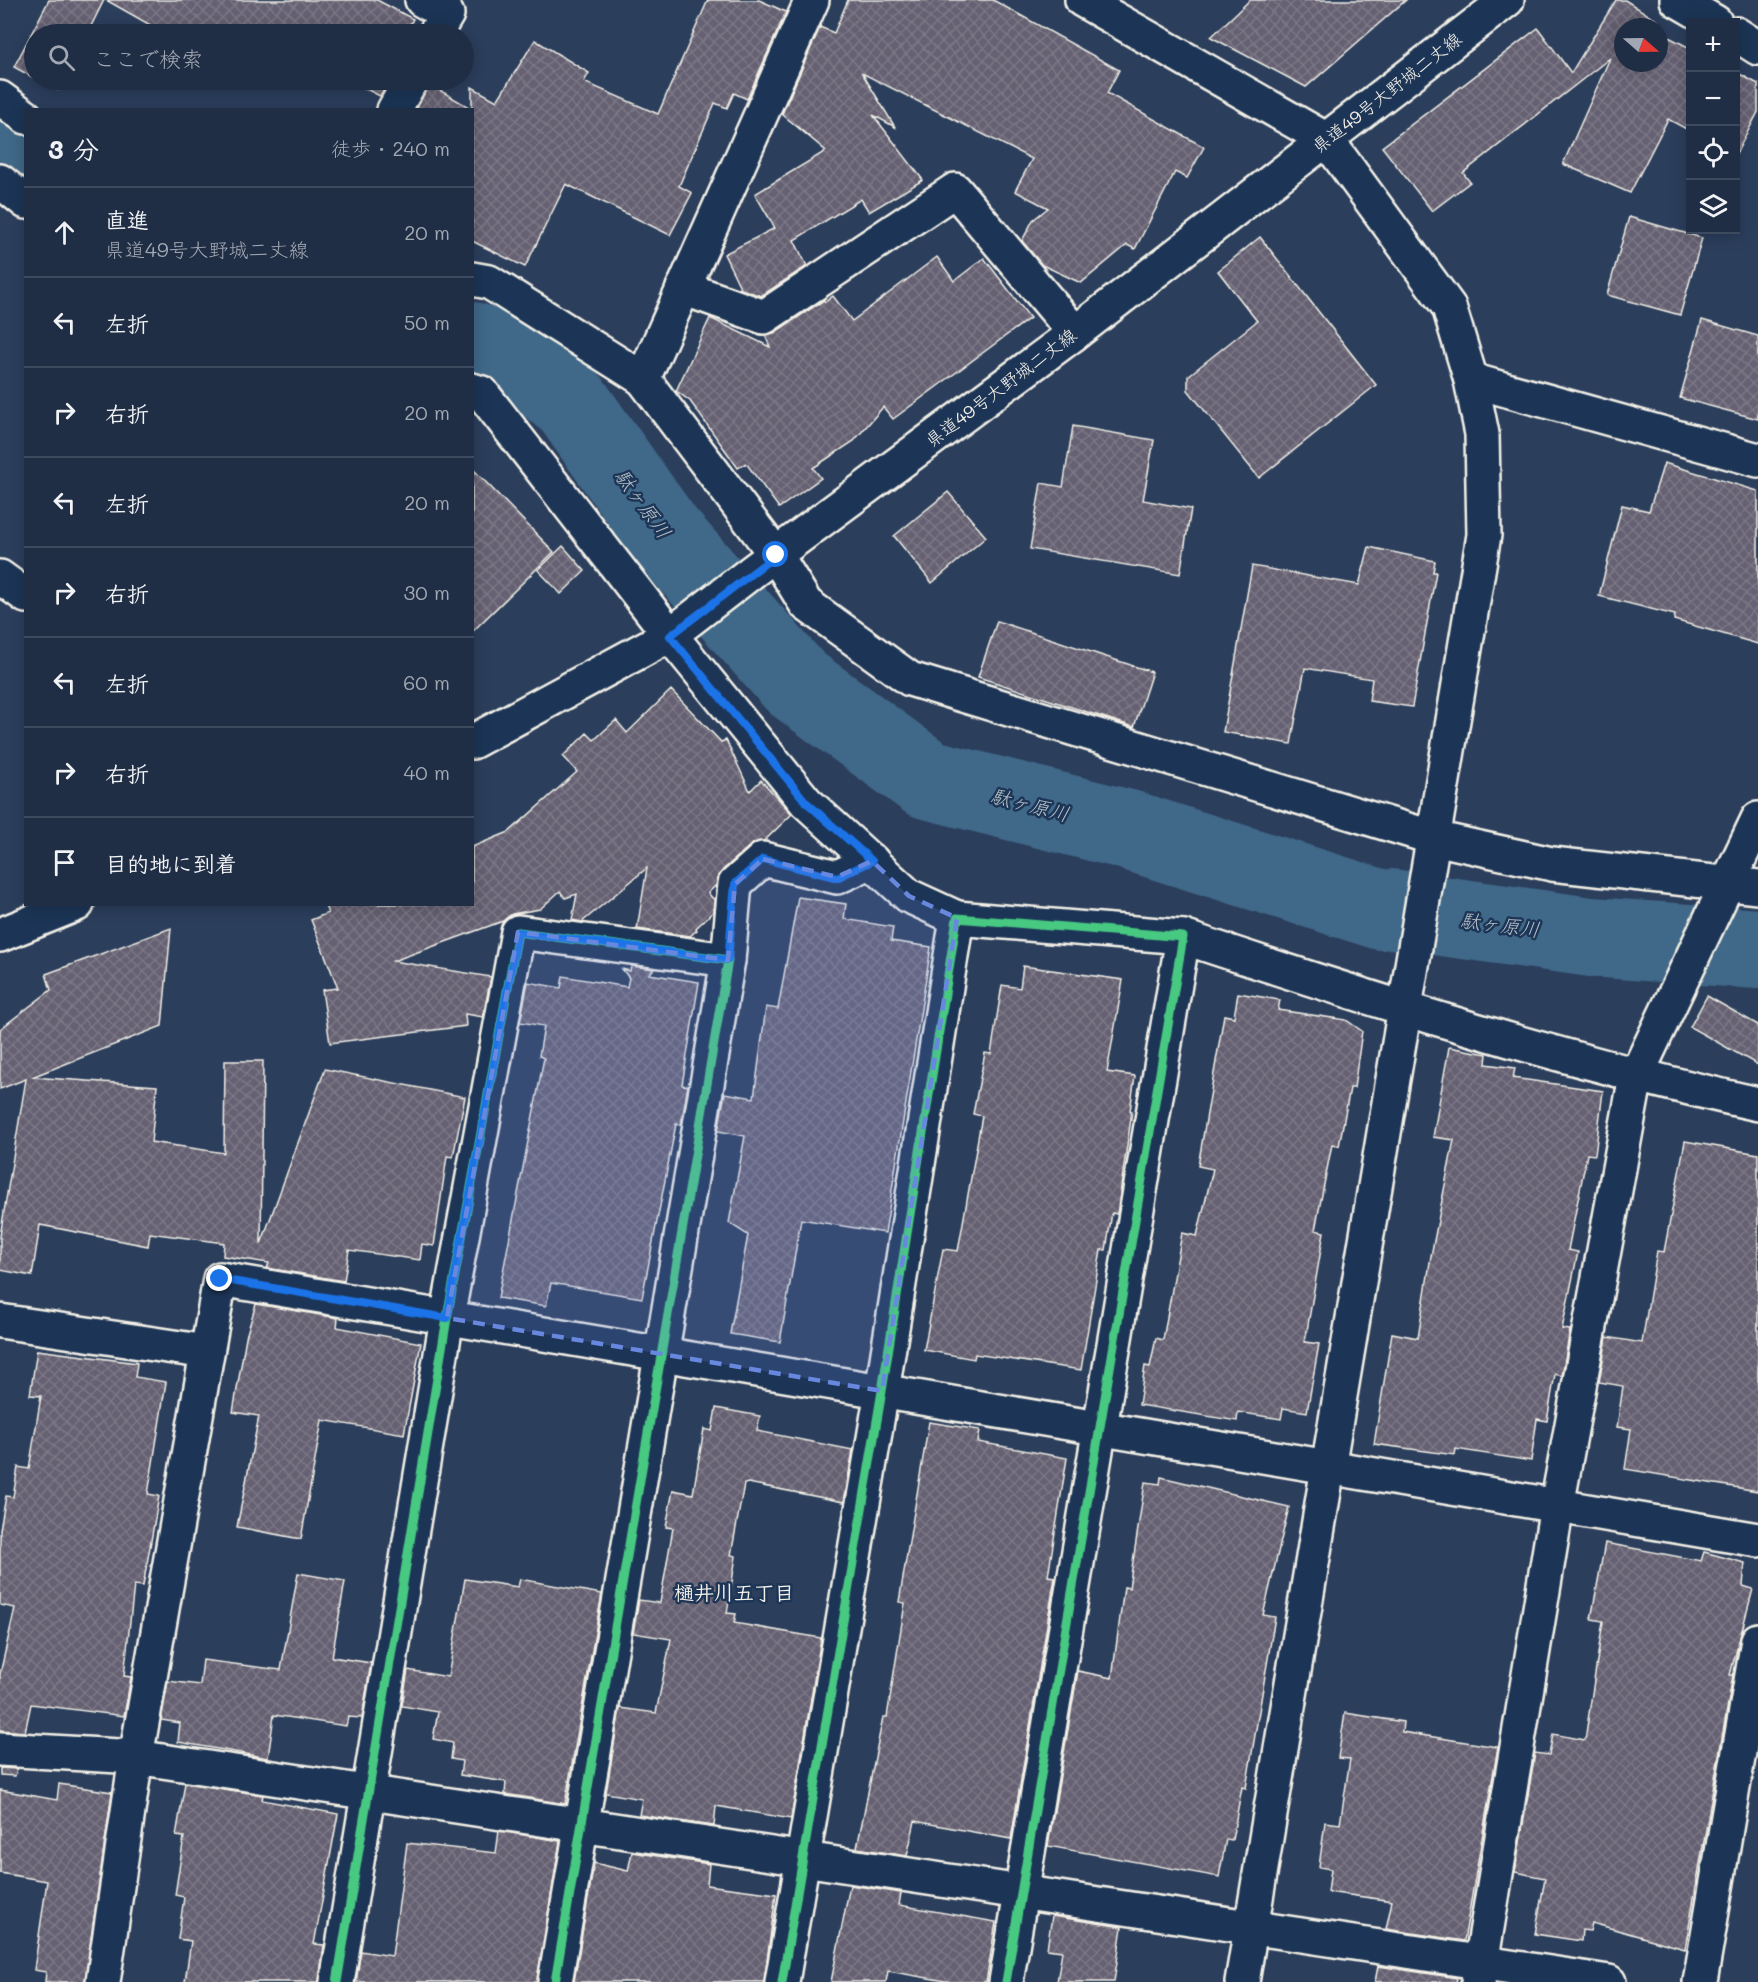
<!DOCTYPE html>
<html lang="ja">
<meta charset="utf-8">
<style>
body{margin:0;font-family:Mali,"Klee One",sans-serif;background:#28364c;color:#f1f3f6}
.controls{position:absolute;right:18px;top:18px;display:grid;overflow:hidden;border-radius:0px;box-shadow:0 3px 15px #0003}
.controls button{width:54px;height:54px;display:grid;place-items:center;padding:0;border:0;border-bottom:2px solid #3d4a5e;background:#202e45;color:#f1f3f6;font:30px sans-serif}
.compass{position:absolute;left:1614px;top:18px;width:54px;height:54px;border-radius:50%;background:#202e45;box-shadow:0 3px 15px #0003;rotate:110deg}
.stop{position:absolute;width:18px;height:18px;margin:-14px;border:4px solid #1a73e8;border-radius:50%;background:#fff}
.stop.end{background:#1a73e8;border-color:#fff;box-shadow:0 2px 6px #0008}
.list{margin:0;padding:0;list-style:none}
h2{display:flex;justify-content:space-between;align-items:center;height:78px;margin:0;padding:0 24px;font-size:26px}
h2 small{font-size:20px;font-weight:400;color:#a2a8b3}
.list li{display:grid;grid-template-columns:39px 1fr auto;gap:18px;align-items:center;box-sizing:border-box;height:90px;padding:0 24px;border-top:2px solid #3d4a5e}
.list b{display:block;font-size:22px;white-space:nowrap}
.list p{margin:0;font-size:20px;white-space:nowrap;color:#a2a8b3}
.list em{font-size:20px;font-style:normal;color:#a2a8b3}
.icon{flex:none;width:33px;height:33px;fill:none;stroke:currentColor;stroke-width:2;stroke-linecap:round;stroke-linejoin:round}
.map{position:relative;flex:none;width:1758px;height:1982px;overflow:hidden}
.search{position:absolute;background:#202e45;box-shadow:0 3px 15px #0003;left:24px;top:24px;width:450px;height:66px;display:flex;align-items:center;gap:15px;box-sizing:border-box;padding:0 21px;border-radius:33px;color:#a2a8b3;font-size:22px}
.panel{position:absolute;background:#202e45;box-shadow:0 3px 15px #0003;left:24px;top:108px;width:450px;height:798px;border-radius:0px}
.map>svg:first-child{display:block}
.lines{fill:none;stroke-linecap:round;stroke-linejoin:round}
.river{stroke:#406788;stroke-width:80}
.building{fill:url(#building-cross-hatch);stroke:#f4f1e8;stroke-width:1.5}
.street-casing{stroke:#f4f1e8;stroke-width:38}
.secondary-casing{stroke:#f4f1e8;stroke-width:38}
.primary-casing{stroke:#f4f1e8;stroke-width:38}
.street{stroke:#1d3557;stroke-width:33}
.secondary{stroke:#1d3557;stroke-width:33}
.primary{stroke:#1d3557;stroke-width:33}
.cycleway-casing{stroke:#1d3557;stroke-width:13}
.cycleway{stroke:#46c982;stroke-width:9}
.route{stroke:#1a73e8;stroke-width:8}
.marked{fill:#6887de;fill-opacity:0.2;stroke:#6887de;stroke-width:4.5;stroke-dasharray:12 8;stroke-linejoin:round}
.labels{text-anchor:middle;stroke-width:5;stroke-linejoin:round;paint-order:stroke}
.street-label{font-size:18px;fill:#f4f1e8;stroke:#1d3557}
.water-label{font-size:20px;font-style:italic;fill:#b5c1c6;stroke:#1d3557}
.neighbourhood-label{font-size:20px;font-weight:bold;fill:#f4f1e8;stroke:#1d3557}
</style>
<div class="map">
<svg width="1758" height="1982" viewBox="0 0 1758 1982">
<defs>
<pattern id="building-cross-hatch" width="8" height="8" patternUnits="userSpaceOnUse" patternTransform="scale(1.5)"><rect width="8" height="8" fill="#656172"/><path d="M0 0l8 8M0 8l8-8" fill="none" stroke="#7c7886"/></pattern>
</defs>
<rect width="100%" height="100%" fill="#2b3e5c"/>
<filter id="ink" filterUnits="userSpaceOnUse"><feTurbulence type="fractalNoise" baseFrequency=".0167" numOctaves="2"/><feDisplacementMap in="SourceGraphic" scale="12" xChannelSelector="R" yChannelSelector="G"/><feConvolveMatrix kernelMatrix="1 2 1 2 8 2 1 2 1" color-interpolation-filters="sRGB"/></filter>
<g filter="url(#ink)">
<g class="lines">
<g class="river">
<polyline points="0,135 26,152"/>
<polyline points="472,342 515,357 572,404 664,534 796,683 927,779 1125,829 1382,910 1392,909 1591,937 1758,949"/>
</g>
</g>
<g class="building">
<polygon points="49,0 104,0 87,34 34,34 34,78 14,67"/>
<polygon points="106,0 377,0 413,19 405,34 166,34"/>
<polygon points="708,0 759,0 786,12 747,99 734,93 727,108 715,103 679,186 692,193 670,235 566,184 525,267 472,241 472,110 416,110 429,84 472,109 472,87 497,101 535,40 589,73 584,82 658,114"/>
<polygon points="848,0 993,0 1119,70 1107,93 1204,147 1187,178 1175,172 1135,249 1127,245 1081,283 1042,265 1022,241 1033,220 1048,208 1015,191 1032,159 862,73 895,127 873,115 923,180 869,212 861,199 794,240 807,266 761,296 741,289 724,254 775,228 755,194 826,151 782,114 820,27 834,33"/>
<polygon points="1250,0 1406,0 1306,87 1211,37"/>
<polygon points="1616,0 1625,0 1658,21 1650,27 1623,27 1623,63 1659,63 1659,32 1690,48 1690,131 1668,119 1630,193 1563,164 1610,58 1463,173 1470,182 1432,211 1382,147 1538,28 1571,73"/>
<polygon points="1736,72 1758,84 1758,112 1736,154"/>
<polygon points="38,80 63,80 58,90"/>
<polygon points="348,80 390,80 380,96"/>
<polygon points="1629,217 1702,238 1680,315 1607,295"/>
<polygon points="1260,237 1376,385 1259,478 1188,390 1188,376 1257,321 1218,271"/>
<polygon points="937,257 954,281 984,258 1030,318 893,419 883,407 854,441 813,468 821,478 779,508 746,463 738,468 690,401 676,391 710,318 770,347 765,335 774,333 824,300 825,302 833,296 852,321"/>
<polygon points="1702,320 1758,336 1758,419 1680,398"/>
<polygon points="1073,426 1154,440 1143,500 1191,509 1180,574 1030,549 1041,483 1063,487"/>
<polygon points="1664,463 1758,491 1758,644 1674,620 1675,615 1599,596 1622,505 1649,511"/>
<polygon points="472,468 554,552 472,632"/>
<polygon points="948,492 986,537 932,583 894,536"/>
<polygon points="563,546 585,571 561,594 538,570"/>
<polygon points="1369,547 1435,561 1433,572 1436,572 1412,707 1369,701 1372,679 1305,668 1291,744 1223,732 1252,566 1359,585"/>
<polygon points="997,621 1152,672 1134,727 978,677"/>
<polygon points="671,690 721,742 726,740 750,791 761,780 792,814 764,841 751,845 723,870 716,885 708,893 715,901 714,911 696,928 697,930 690,936 637,929 647,868 582,922 572,920 577,894 565,898 560,891 540,909 512,914 503,921 393,961 491,977 483,1017 465,1014 466,1026 330,1043 322,990 338,988 311,920 328,913 324,904 472,904 472,847 509,832 577,772 563,756 587,733 594,740 616,720 627,733"/>
<polygon points="798,897 846,904 844,919 893,927 891,941 931,947 885,1233 801,1219 780,1342 730,1334 748,1235 729,1223 745,1136 718,1131 725,1093 754,1098 766,1007 778,1009"/>
<polygon points="171,928 162,1026 32,1077 157,1086 151,1142 224,1153 225,1061 263,1061 261,1244 325,1069 465,1097 453,1157 447,1156 434,1246 422,1244 420,1260 349,1250 344,1281 267,1268 269,1263 223,1256 224,1243 150,1233 148,1246 40,1225 32,1276 0,1270 0,1236 26,1079 0,1089 0,1029 51,990 46,974"/>
<polygon points="631,966 654,969 649,974 699,982 682,1085 688,1086 681,1125 676,1124 642,1298 551,1283 546,1306 498,1298 544,1058 539,1056 544,1026 520,1022 528,982 561,988 563,976 627,987 629,978 622,969 630,971"/>
<polygon points="1023,966 1123,980 1107,1072 1135,1076 1130,1111 1132,1111 1117,1214 1112,1213 1106,1250 1101,1250 1081,1370 975,1354 974,1359 924,1350 943,1249 958,1251 982,1116 973,1114 985,1053 991,1054 1002,985 1020,988"/>
<polygon points="1238,993 1280,1000 1278,1010 1346,1020 1362,1031 1354,1088 1350,1088 1339,1146 1332,1144 1315,1230 1324,1232 1305,1342 1319,1344 1307,1412 1283,1408 1281,1419 1238,1412 1237,1421 1139,1405 1145,1366 1150,1367 1156,1338 1163,1340 1182,1233 1197,1236 1213,1169 1198,1166 1224,1015 1234,1017"/>
<polygon points="1707,996 1758,1025 1758,1065 1690,1027"/>
<polygon points="1449,1047 1487,1054 1486,1064 1515,1068 1513,1078 1603,1091 1595,1155 1587,1154 1568,1250 1578,1252 1562,1329 1570,1330 1562,1376 1555,1374 1547,1421 1537,1419 1531,1461 1456,1449 1455,1455 1374,1444 1392,1333 1418,1338 1431,1256 1454,1140 1433,1137"/>
<polygon points="1685,1141 1758,1154 1758,1491 1625,1469 1631,1429 1617,1427 1623,1386 1599,1382 1607,1337 1642,1343 1657,1251 1664,1252"/>
<polygon points="256,1304 338,1318 337,1327 421,1343 404,1434 322,1420 301,1539 237,1527 259,1416 233,1412 246,1337"/>
<polygon points="37,1350 137,1363 135,1377 166,1382 148,1494 159,1496 143,1586 134,1585 124,1676 131,1677 124,1716 31,1704 25,1732 0,1730 0,1674 15,1608 0,1605 0,1530 6,1496 13,1497 18,1467 29,1469 41,1396 30,1395"/>
<polygon points="716,1408 760,1416 757,1431 853,1450 844,1502 748,1483 744,1484 731,1555 736,1556 727,1613 736,1614 734,1623 821,1638 791,1819 716,1806 714,1826 639,1815 642,1799 606,1793 620,1708 656,1713 671,1639 633,1633 639,1600 660,1603 673,1528 666,1527 673,1490 693,1494 704,1429 712,1431"/>
<polygon points="929,1422 980,1430 978,1442 1067,1458 1048,1576 1055,1577 1011,1839 915,1821 907,1856 857,1848 883,1717 887,1717 905,1603 899,1602"/>
<polygon points="1161,1477 1289,1507 1263,1615 1275,1617 1246,1788 1242,1787 1232,1840 1226,1839 1219,1877 1048,1846 1078,1671 1112,1678 1124,1587 1129,1588 1145,1482 1160,1484"/>
<polygon points="1605,1543 1701,1561 1704,1552 1745,1563 1743,1586 1753,1589 1730,1675 1733,1675 1685,1949 1592,1923 1590,1931 1582,1930 1581,1941 1535,1934 1545,1878 1515,1872 1535,1753 1549,1755 1553,1734 1585,1740 1603,1621 1591,1619"/>
<polygon points="298,1573 345,1581 332,1657 371,1663 362,1718 348,1717 346,1726 274,1715 268,1758 178,1742 180,1723 161,1720 168,1681 200,1685 203,1660 281,1670"/>
<polygon points="465,1579 518,1587 520,1579 602,1594 565,1804 505,1794 506,1782 460,1775 462,1761 451,1759 453,1743 433,1739 438,1712 402,1706 408,1670 448,1677"/>
<polygon points="1345,1713 1403,1722 1402,1732 1498,1747 1464,1941 1386,1929 1392,1901 1328,1892 1331,1869 1319,1867 1325,1822 1340,1824 1350,1759 1338,1758"/>
<polygon points="0,1768 17,1769 15,1776 0,1775"/>
<polygon points="185,1783 263,1795 262,1800 338,1814 314,1944 324,1945 319,1982 185,1982 191,1941 178,1939 184,1897 175,1895 184,1837 176,1836"/>
<polygon points="59,1784 112,1792 85,1982 45,1982 46,1972 34,1970 47,1881 0,1873 0,1790 57,1800"/>
<polygon points="499,1831 560,1841 537,1982 356,1982 361,1951 392,1956 407,1843 496,1853"/>
<polygon points="632,1852 709,1864 707,1885 776,1894 764,1982 574,1982 594,1863 628,1871"/>
<polygon points="850,1885 901,1893 899,1905 996,1922 986,1982 951,1982 888,1971 886,1982 831,1982"/>
<polygon points="1052,1916 1122,1927 1114,1982 1057,1982 1062,1951 1047,1949"/>
<polygon points="1378,1966 1457,1978 1456,1982 1375,1982"/>
</g>
<g class="lines">
<defs>
<g id="street">
<polyline points="422,0 447,14 435,34"/>
<polyline points="812,0 643,379 776,555 806,604 910,679 1434,838 1552,864 1758,887"/>
<polyline points="0,98 26,117"/>
<polyline points="394,110 411,80"/>
<polyline points="0,181 26,202"/>
<polyline points="472,279 489,282 643,379"/>
<polyline points="683,288 764,317 955,190 1075,333"/>
<polyline points="1471,380 1758,460"/>
<polyline points="472,390 482,393 670,635 806,802 909,896 957,918"/>
<polyline points="0,577 26,596"/>
<path d="M1183,937C1373,1000 1563,1061 1758,1104"/>
<polyline points="728,960 735,884 763,859 837,877 872,861"/>
<polyline points="0,1321 207,1352"/>
<polyline points="0,1749 136,1757 220,1279 1758,1540"/>
<polyline points="103,1982 136,1757 1609,1982"/>
<polyline points="337,1982 447,1318 518,932 728,960 555,1982"/>
<polyline points="782,1982 882,1391 957,918 1183,937 1006,1982"/>
<polyline points="1478,1982 1557,1506 1636,1076 1758,819"/>
<polyline points="1700,1982 1758,1640"/>
</g>
<g id="secondary">
<polyline points="1082,0 1327,140 1449,307 1471,380 1482,434 1484,535 1242,1982"/>
<polyline points="1677,0 1715,22"/>
<polyline points="1736,34 1758,48"/>
</g>
<g id="primary">
<polyline points="472,742 670,635 753,571 1075,333 1507,0"/>
<polyline points="0,935 77,904"/>
</g>
</defs>
<use href="#street" class="street-casing"/>
<use href="#secondary" class="secondary-casing"/>
<use href="#primary" class="primary-casing"/>
<use href="#street" class="street"/>
<use href="#secondary" class="secondary"/>
<use href="#primary" class="primary"/>
<defs>
<g id="cycleway">
<polyline points="337,1982 447,1318 518,932 728,960 555,1982"/>
<polyline points="782,1982 882,1391 957,918 1183,937 1006,1982"/>
</g>
</defs>
<use href="#cycleway" class="cycleway-casing"/>
<use href="#cycleway" class="cycleway"/>
</g>
</g>
<g class="lines" filter="url(#ink)">
<polyline class="route" points="220,1279 447,1318 518,932 728,960 735,884 763,859 837,878 872,861 806,802 670,636 776,555"/>
</g>
<path class="marked" d="M763,859L837,877L872,861L909,896L957,918L882,1391L447,1318L518,932L728,960L735,884Z"/>
<g class="labels">
<g class="street-label">
<text transform="translate(1387 93) rotate(-38)" y="6">県道49号大野城二丈線</text>
<text transform="translate(1001 388) rotate(-37)" y="6">県道49号大野城二丈線</text>
</g>
<g class="water-label">
<text transform="translate(643 504) rotate(54)" y="7">駄ヶ原川</text>
<text transform="translate(1030 805) rotate(14)" y="7">駄ヶ原川</text>
<text transform="translate(1500 925) rotate(7)" y="7">駄ヶ原川</text>
</g>
<g class="neighbourhood-label">
<text x="734" y="1600">樋井川五丁目</text>
</g>
</g>
</svg>
<div class="controls">
<button>+</button>
<button>−</button>
<button><svg class="icon" aria-label="locate" viewBox="0 0 24 24"><circle cx="12" cy="12" r="6"/><path d="M12 2v4M12 18v4M2 12h4M18 12h4"/></svg></button>
<button><svg class="icon" aria-label="layers" viewBox="0 0 24 24"><path d="M12 4l9 5-9 5-9-5zM3 14l9 5 9-5"/></svg></button>
</div>
<svg class="compass" viewBox="-18 -18 36 36"><path d="M0-13l5 13h-10z" fill="#e53935"/><path d="M0 13l5-13h-10z" fill="#a2a8b3"/></svg>
<div class="stop" style="left:776px;top:555px"></div>
<div class="stop end" style="left:220px;top:1279px"></div>
<div class="search"><svg class="icon" aria-label="search" viewBox="0 0 24 24"><circle cx="10" cy="10" r="6"/><path d="M15 15l6 6"/></svg>ここで検索</div>
<section class="panel">
<h2>3 分<small>徒歩 · 240 m</small></h2>
<ul class="list">
<li><svg class="icon" aria-label="ahead" viewBox="0 0 24 24"><path d="M12 20V5M6 11l6-6 6 6"/></svg><div><b>直進</b><p>県道49号大野城二丈線</p></div><em>20 m</em></li>
<li><svg class="icon" aria-label="left" viewBox="0 0 24 24"><path d="M17 20v-9H6M10 6l-5 5 5 5"/></svg><div><b>左折</b></div><em>50 m</em></li>
<li><svg class="icon" aria-label="right" viewBox="0 0 24 24"><path d="M7 20v-9h11M14 6l5 5-5 5"/></svg><div><b>右折</b></div><em>20 m</em></li>
<li><svg class="icon" aria-label="left" viewBox="0 0 24 24"><path d="M17 20v-9H6M10 6l-5 5 5 5"/></svg><div><b>左折</b></div><em>20 m</em></li>
<li><svg class="icon" aria-label="right" viewBox="0 0 24 24"><path d="M7 20v-9h11M14 6l5 5-5 5"/></svg><div><b>右折</b></div><em>30 m</em></li>
<li><svg class="icon" aria-label="left" viewBox="0 0 24 24"><path d="M17 20v-9H6M10 6l-5 5 5 5"/></svg><div><b>左折</b></div><em>60 m</em></li>
<li><svg class="icon" aria-label="right" viewBox="0 0 24 24"><path d="M7 20v-9h11M14 6l5 5-5 5"/></svg><div><b>右折</b></div><em>40 m</em></li>
<li><svg class="icon" aria-label="arrive" viewBox="0 0 24 24"><path d="M6 21V4h12l-3 4 3 4H6"/></svg><div><b>目的地に到着</b></div></li>
</ul>
</section>
</div>
